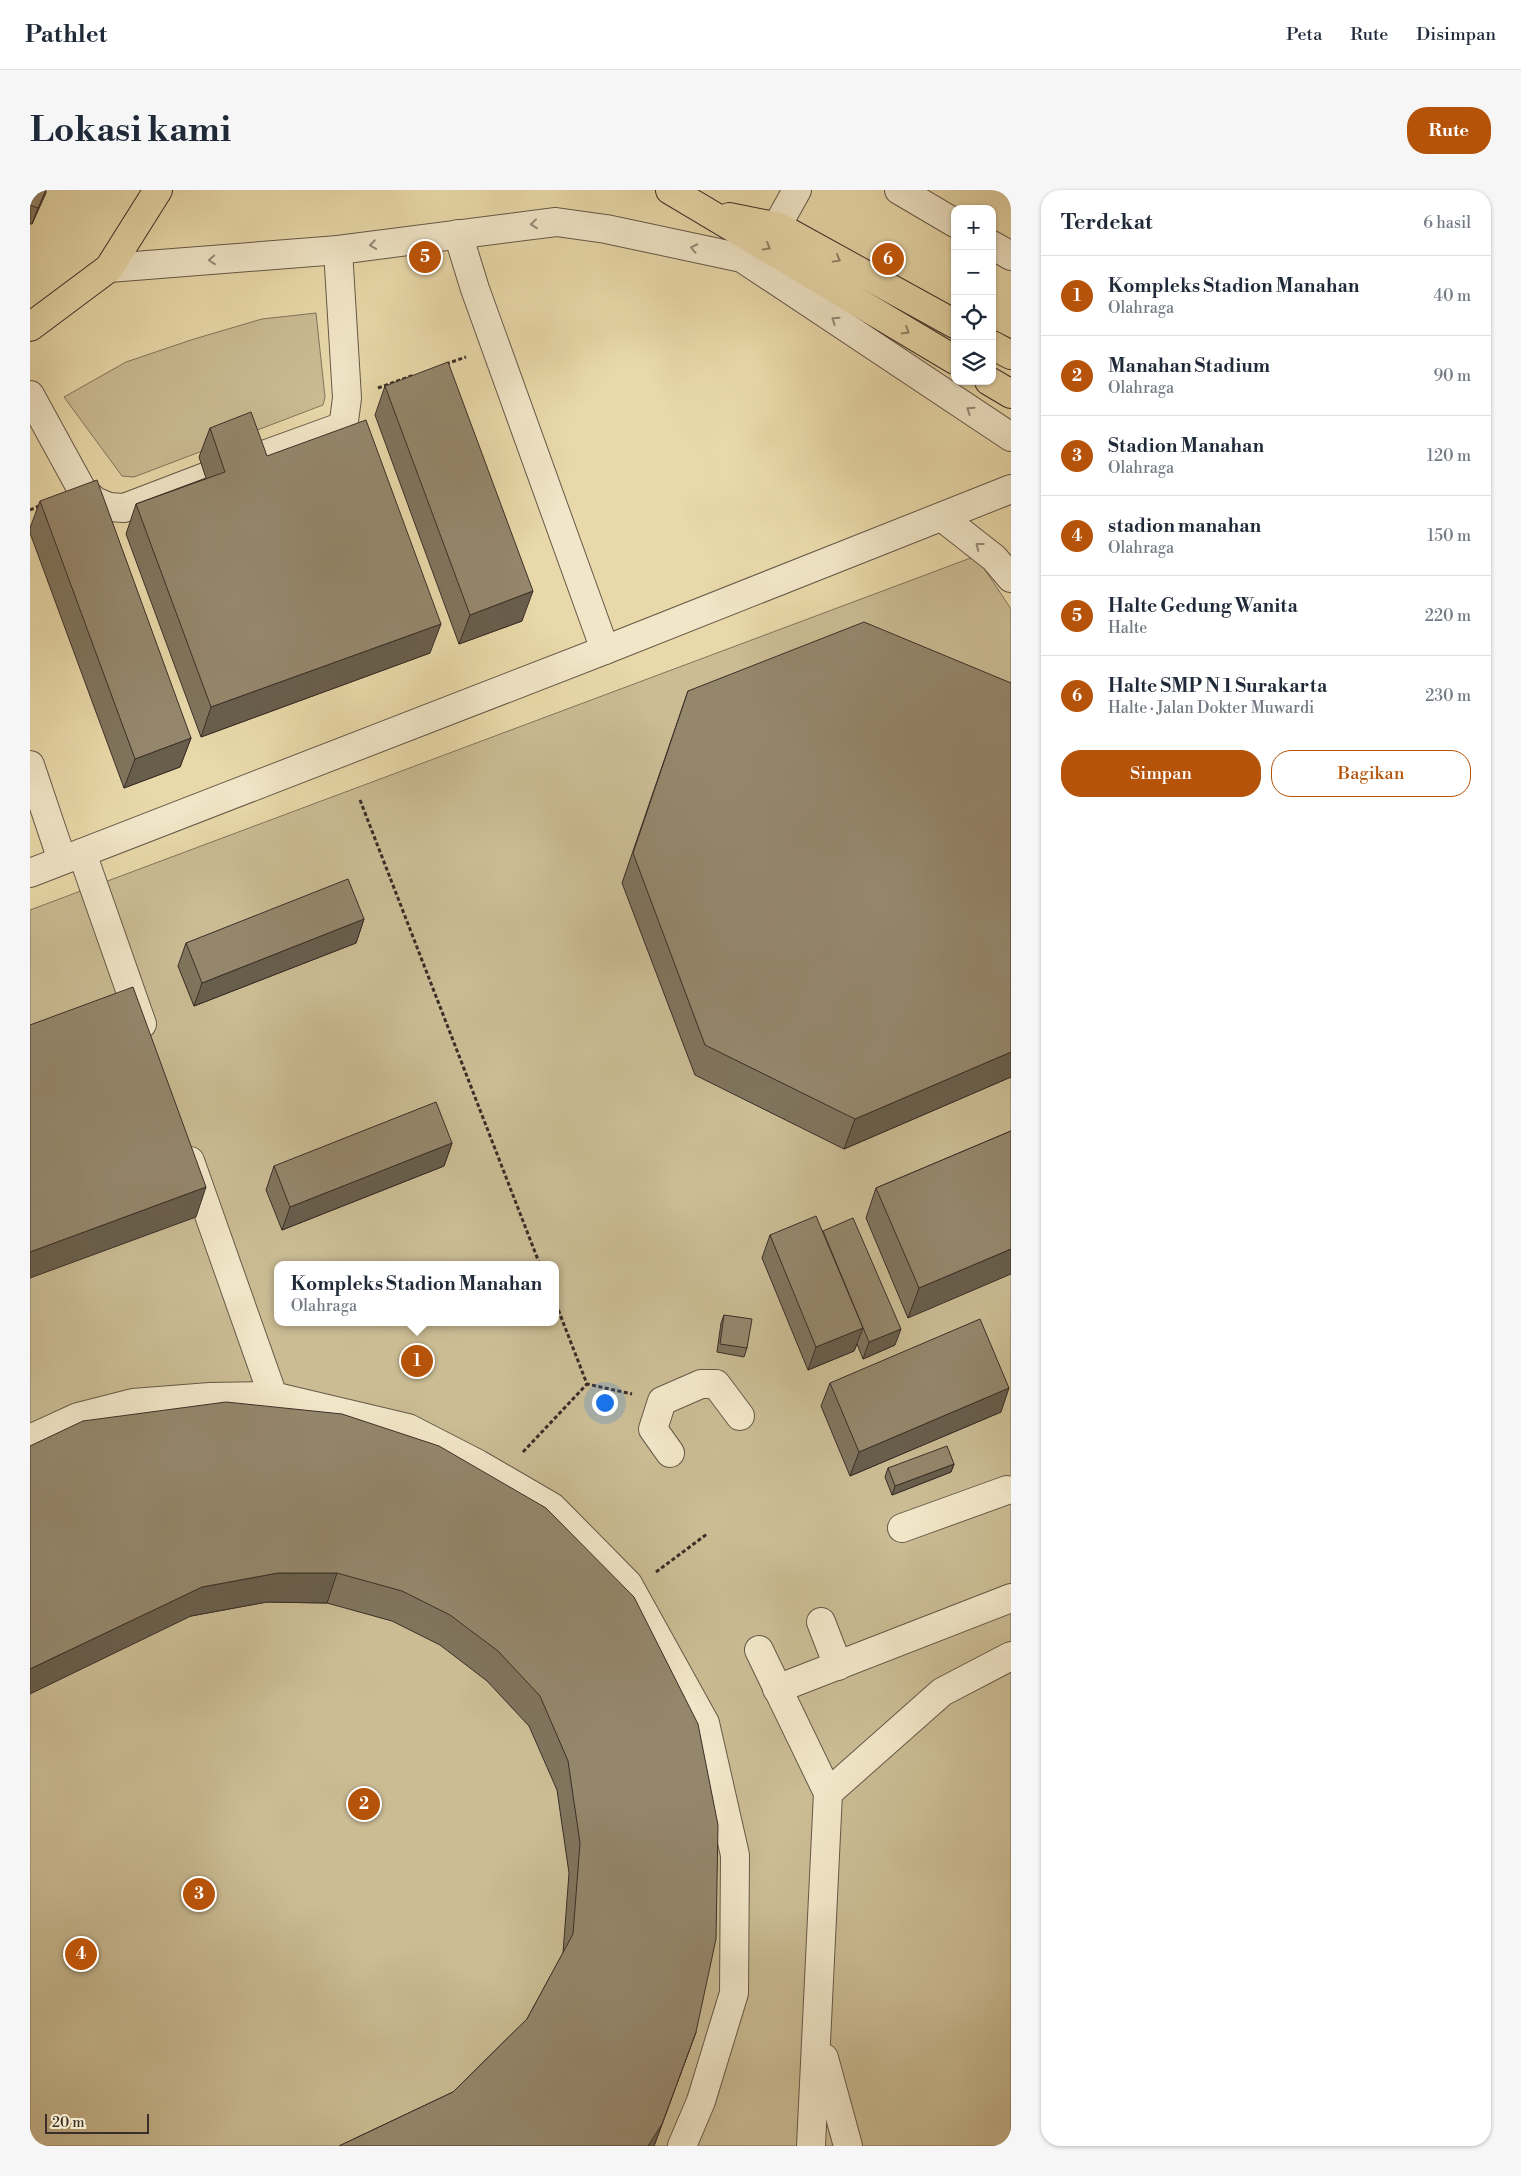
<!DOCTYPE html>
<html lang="id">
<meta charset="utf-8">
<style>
body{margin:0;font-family:"Libre Bodoni",serif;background:#f6f6f7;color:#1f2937}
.controls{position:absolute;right:15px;top:15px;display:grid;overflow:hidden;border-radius:10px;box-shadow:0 1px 4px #0004}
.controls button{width:45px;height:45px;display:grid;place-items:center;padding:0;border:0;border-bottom:1px solid #e0e1e3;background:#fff;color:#1f2937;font:25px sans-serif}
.scale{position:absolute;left:15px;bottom:12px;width:104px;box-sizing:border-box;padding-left:5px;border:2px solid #3b2e28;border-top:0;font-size:14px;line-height:18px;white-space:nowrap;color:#3b2e28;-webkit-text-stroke:4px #f1e6c8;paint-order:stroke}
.you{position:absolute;left:574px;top:1212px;width:18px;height:18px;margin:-12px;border:4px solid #fff;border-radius:50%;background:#1a73e8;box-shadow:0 0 0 8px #1a73e833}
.badge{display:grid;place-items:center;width:32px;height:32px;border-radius:50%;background:#b45309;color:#fff;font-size:16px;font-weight:700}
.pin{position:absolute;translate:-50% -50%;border:2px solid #fff;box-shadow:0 1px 5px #0006}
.popup{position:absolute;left:244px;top:1071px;width:285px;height:65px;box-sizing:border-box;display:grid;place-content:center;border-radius:10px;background:#fff;filter:drop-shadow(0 1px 4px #0005);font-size:16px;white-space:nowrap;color:#747a83}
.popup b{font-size:19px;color:#1f2937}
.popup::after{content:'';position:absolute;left:50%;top:100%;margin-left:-10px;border:10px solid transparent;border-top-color:#fff}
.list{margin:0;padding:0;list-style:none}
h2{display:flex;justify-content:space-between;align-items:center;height:65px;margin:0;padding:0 20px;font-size:21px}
h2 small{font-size:16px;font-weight:400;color:#747a83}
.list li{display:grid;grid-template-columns:32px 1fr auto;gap:15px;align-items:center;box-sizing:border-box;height:80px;padding:0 20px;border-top:1px solid #e0e1e3}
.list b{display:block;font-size:19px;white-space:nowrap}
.list p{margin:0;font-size:16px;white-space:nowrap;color:#747a83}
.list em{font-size:16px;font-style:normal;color:#747a83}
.actions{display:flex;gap:10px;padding:15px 20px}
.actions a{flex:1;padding:11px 0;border:1px solid #b45309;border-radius:20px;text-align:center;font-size:18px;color:#b45309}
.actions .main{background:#b45309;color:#fff}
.icon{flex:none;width:28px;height:28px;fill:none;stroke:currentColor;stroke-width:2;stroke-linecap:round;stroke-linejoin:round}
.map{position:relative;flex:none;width:981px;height:1956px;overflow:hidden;border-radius:20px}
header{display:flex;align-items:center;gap:30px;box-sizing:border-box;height:70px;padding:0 25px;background:#fff;border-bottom:1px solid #e0e1e3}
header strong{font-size:24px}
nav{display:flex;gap:28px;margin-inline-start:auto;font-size:18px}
.intro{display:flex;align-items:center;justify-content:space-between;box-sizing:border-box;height:120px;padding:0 30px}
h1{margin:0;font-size:35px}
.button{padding:12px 22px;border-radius:20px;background:#b45309;color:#fff;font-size:18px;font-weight:700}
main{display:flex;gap:30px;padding:0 30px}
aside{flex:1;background:#fff;border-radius:20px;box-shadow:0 1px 4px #0004}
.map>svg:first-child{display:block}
.green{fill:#cbbc94;stroke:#83755e;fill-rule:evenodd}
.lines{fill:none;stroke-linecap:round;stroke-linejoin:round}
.minor-casing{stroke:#665948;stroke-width:30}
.major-casing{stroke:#3b2e28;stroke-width:30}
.path{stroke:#3b2e28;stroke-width:3;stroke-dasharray:4 2.5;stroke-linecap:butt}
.minor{stroke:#f1e6c8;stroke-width:28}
.major{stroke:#e9d9aa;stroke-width:28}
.wall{fill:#80745d;stroke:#3b2e28}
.shaded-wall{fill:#685e4c;stroke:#3b2e28}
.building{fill:#95876c;stroke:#3b2e28}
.oneway{stroke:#968a78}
.oneway2{stroke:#928469}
</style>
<header>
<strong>Pathlet</strong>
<nav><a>Peta</a><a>Rute</a><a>Disimpan</a></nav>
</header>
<div class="intro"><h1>Lokasi kami</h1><a class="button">Rute</a></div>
<main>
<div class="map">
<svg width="981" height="1956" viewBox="0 0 981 1956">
<rect width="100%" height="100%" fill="#e9d9aa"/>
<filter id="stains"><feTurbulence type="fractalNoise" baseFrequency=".004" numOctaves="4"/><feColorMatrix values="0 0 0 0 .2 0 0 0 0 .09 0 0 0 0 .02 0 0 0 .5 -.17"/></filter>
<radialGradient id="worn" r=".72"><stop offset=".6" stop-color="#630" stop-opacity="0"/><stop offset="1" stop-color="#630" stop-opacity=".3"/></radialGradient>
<g class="green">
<polygon points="286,123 295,207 293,215 104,287 92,286 34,207 96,172 164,149 232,129"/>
<path d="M946,366L981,419V1956H0V720ZM326,752L164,816L148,776ZM248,1075H526V1132H248Z"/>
</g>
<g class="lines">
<defs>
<g id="minor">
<polyline points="869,0 925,33"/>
<polyline points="747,36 767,0"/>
<polyline points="428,44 445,99 575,460"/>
<polyline points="962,55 981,66"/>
<polyline points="79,78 308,60 526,32 576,39 712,68 981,247"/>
<polyline points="0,205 52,300 65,311 79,317 94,318 175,287"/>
<polyline points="217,271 308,238 314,231 317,208 308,60"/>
<polyline points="913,328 964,368 981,388"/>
<polyline points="0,575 32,670"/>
<polyline points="52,663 112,834"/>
<polyline points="0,683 575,460 981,299"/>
<polyline points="160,971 243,1206"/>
<polyline points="0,1249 48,1227 103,1213 180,1207 243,1206 378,1238 448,1274 522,1317 598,1394 675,1533 705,1665 704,1803 671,1911 652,1956"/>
<polyline points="640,1263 623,1239 632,1211 671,1194 686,1194 710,1226"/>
<polyline points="872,1338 977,1300"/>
<polyline points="791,1432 808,1476"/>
<polyline points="729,1460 798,1603 781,1956"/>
<polyline points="747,1499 981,1408"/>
<polyline points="798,1603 912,1502 981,1466"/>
<polyline points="794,1868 818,1956"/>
</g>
<g id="major">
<polyline points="640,0 925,170"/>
<polyline points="699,27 749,37 925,134"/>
<polyline points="0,137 79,78 128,0"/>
<polyline points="962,155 981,165"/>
<polyline points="959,191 981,204"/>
</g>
</defs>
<use href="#minor" class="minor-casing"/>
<use href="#major" class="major-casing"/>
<g class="path">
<polyline points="416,174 436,167"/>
<polyline points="348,198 384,185"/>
<polyline points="0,320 11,315"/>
<polyline points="330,610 510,1075"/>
<polyline points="526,1114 557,1194 602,1204"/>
<polyline points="493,1262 557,1194"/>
<polyline points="626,1382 677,1344"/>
</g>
<use href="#minor" class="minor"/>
<use href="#major" class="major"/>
</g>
<g class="wall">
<polygon points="0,0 16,0 2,34 0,34"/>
<polygon points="355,196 492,431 429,454 345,225"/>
<polygon points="180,238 237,266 400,463 171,547 96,344 106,314 176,288 169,267"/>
<polygon points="10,311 161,548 150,577 94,598 0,343 0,338"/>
<polygon points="981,493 981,887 814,959 665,885 592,693 658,501"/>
<polygon points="334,729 326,753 164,816 148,776 156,753"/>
<polygon points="981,941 878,1128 836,1028 846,998"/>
<polygon points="422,953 414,976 252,1040 236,1000 244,976"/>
<polygon points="793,1041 865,1155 833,1169 827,1154 824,1161 778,1180 732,1068 740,1045"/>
<polygon points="694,1125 717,1158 714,1167 687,1162 691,1133"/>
<polygon points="800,1193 971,1222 820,1286 791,1216"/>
<polygon points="409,1256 666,1842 624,1956 309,1956 423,1902 497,1829 533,1763 539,1683 527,1600 499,1536 457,1491 410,1455 362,1431 297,1413 237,1412 161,1426"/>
<polygon points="924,1274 921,1282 862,1305 855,1287 858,1278"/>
</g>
<g class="shaded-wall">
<polygon points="16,0 16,3 2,34 8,18"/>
<polygon points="503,401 492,431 429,454 440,425"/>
<polygon points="411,434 400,463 171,547 181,517"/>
<polygon points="161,548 150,577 94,598 105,569"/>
<polygon points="334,729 326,753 164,816 172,793"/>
<polygon points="981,862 981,887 814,959 825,929"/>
<polygon points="422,953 414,976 252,1040 260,1017"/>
<polygon points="176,997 166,1027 0,1088 0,1062"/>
<polygon points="981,1059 981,1084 878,1128 889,1098"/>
<polygon points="833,1138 824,1161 778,1180 786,1157"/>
<polygon points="871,1139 865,1155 833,1169 839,1152"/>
<polygon points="979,1198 971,1222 820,1286 829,1262"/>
<polygon points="924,1274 921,1282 862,1305 865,1296"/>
<polygon points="248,1383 307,1383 297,1413 237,1412 161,1426 0,1504 0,1479 172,1397"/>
<polygon points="666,1842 624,1956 618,1956"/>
</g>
<g class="building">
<polygon points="0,0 16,0 8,18 0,15"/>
<polygon points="418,172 503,401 440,425 355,196"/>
<polygon points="221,222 237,266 336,230 411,434 181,517 106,314 195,282 180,238"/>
<polygon points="67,290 161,548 105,569 10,311"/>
<polygon points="834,432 981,493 981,862 825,929 675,855 603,663 658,501"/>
<polygon points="318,689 334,729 172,793 156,753"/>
<polygon points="103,797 176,997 0,1062 0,835"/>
<polygon points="406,912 422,953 260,1017 244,976"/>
<polygon points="981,941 981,1059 889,1098 846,998"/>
<polygon points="786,1026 833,1138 786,1157 740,1045"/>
<polygon points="823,1028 871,1139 839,1152 793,1041"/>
<polygon points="694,1125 722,1129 717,1158 690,1154"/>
<polygon points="950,1129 979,1198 829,1262 800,1193"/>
<polygon points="196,1212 312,1224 409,1256 516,1318 604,1407 668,1534 688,1635 686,1749 666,1842 632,1934 618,1956 309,1956 423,1902 497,1829 543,1744 550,1653 538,1571 510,1506 468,1461 420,1425 372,1401 307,1383 248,1383 172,1397 0,1479 0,1256 53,1231"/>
<polygon points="917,1256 924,1274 865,1296 858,1278"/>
</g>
<defs><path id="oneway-chevron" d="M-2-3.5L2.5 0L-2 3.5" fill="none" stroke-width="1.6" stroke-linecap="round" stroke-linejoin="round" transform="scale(1.25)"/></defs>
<g class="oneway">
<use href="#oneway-chevron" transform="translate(504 34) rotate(174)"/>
<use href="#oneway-chevron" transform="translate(343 55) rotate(172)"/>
<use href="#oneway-chevron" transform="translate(664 58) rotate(-168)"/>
<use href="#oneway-chevron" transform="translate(182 70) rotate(175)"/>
<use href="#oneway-chevron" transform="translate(805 130) rotate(-146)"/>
<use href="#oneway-chevron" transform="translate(940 220) rotate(-146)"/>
<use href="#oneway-chevron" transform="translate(949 356) rotate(-142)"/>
</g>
<g class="oneway2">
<use href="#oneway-chevron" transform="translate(737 57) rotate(31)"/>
<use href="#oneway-chevron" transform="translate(807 69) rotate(29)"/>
<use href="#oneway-chevron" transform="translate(876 141) rotate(31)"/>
</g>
<rect width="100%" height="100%" filter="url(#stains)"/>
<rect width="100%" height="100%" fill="url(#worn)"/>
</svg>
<div class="controls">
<button>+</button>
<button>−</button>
<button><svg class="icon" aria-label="locate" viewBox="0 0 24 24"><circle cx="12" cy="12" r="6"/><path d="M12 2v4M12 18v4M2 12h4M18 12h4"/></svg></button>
<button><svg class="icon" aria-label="layers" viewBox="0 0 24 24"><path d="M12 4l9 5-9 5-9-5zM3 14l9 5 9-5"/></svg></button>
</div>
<div class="scale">20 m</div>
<div class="you"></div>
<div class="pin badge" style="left:387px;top:1171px">1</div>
<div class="popup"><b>Kompleks Stadion Manahan</b>Olahraga</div>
<div class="pin badge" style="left:334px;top:1614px">2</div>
<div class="pin badge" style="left:169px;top:1704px">3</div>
<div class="pin badge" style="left:51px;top:1764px">4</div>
<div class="pin badge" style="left:395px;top:67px">5</div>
<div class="pin badge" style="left:858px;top:69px">6</div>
</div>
<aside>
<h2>Terdekat<small>6 hasil</small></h2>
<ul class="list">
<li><span class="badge">1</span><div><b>Kompleks Stadion Manahan</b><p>Olahraga</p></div><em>40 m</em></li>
<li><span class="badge">2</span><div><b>Manahan Stadium</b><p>Olahraga</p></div><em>90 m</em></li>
<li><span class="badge">3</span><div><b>Stadion Manahan</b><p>Olahraga</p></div><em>120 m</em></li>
<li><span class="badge">4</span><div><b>stadion manahan</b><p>Olahraga</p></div><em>150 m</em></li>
<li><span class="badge">5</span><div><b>Halte Gedung Wanita</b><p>Halte</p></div><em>220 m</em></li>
<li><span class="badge">6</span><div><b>Halte SMP N 1 Surakarta</b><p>Halte · Jalan Dokter Muwardi</p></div><em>230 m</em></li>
</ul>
<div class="actions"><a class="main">Simpan</a><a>Bagikan</a></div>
</aside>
</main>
